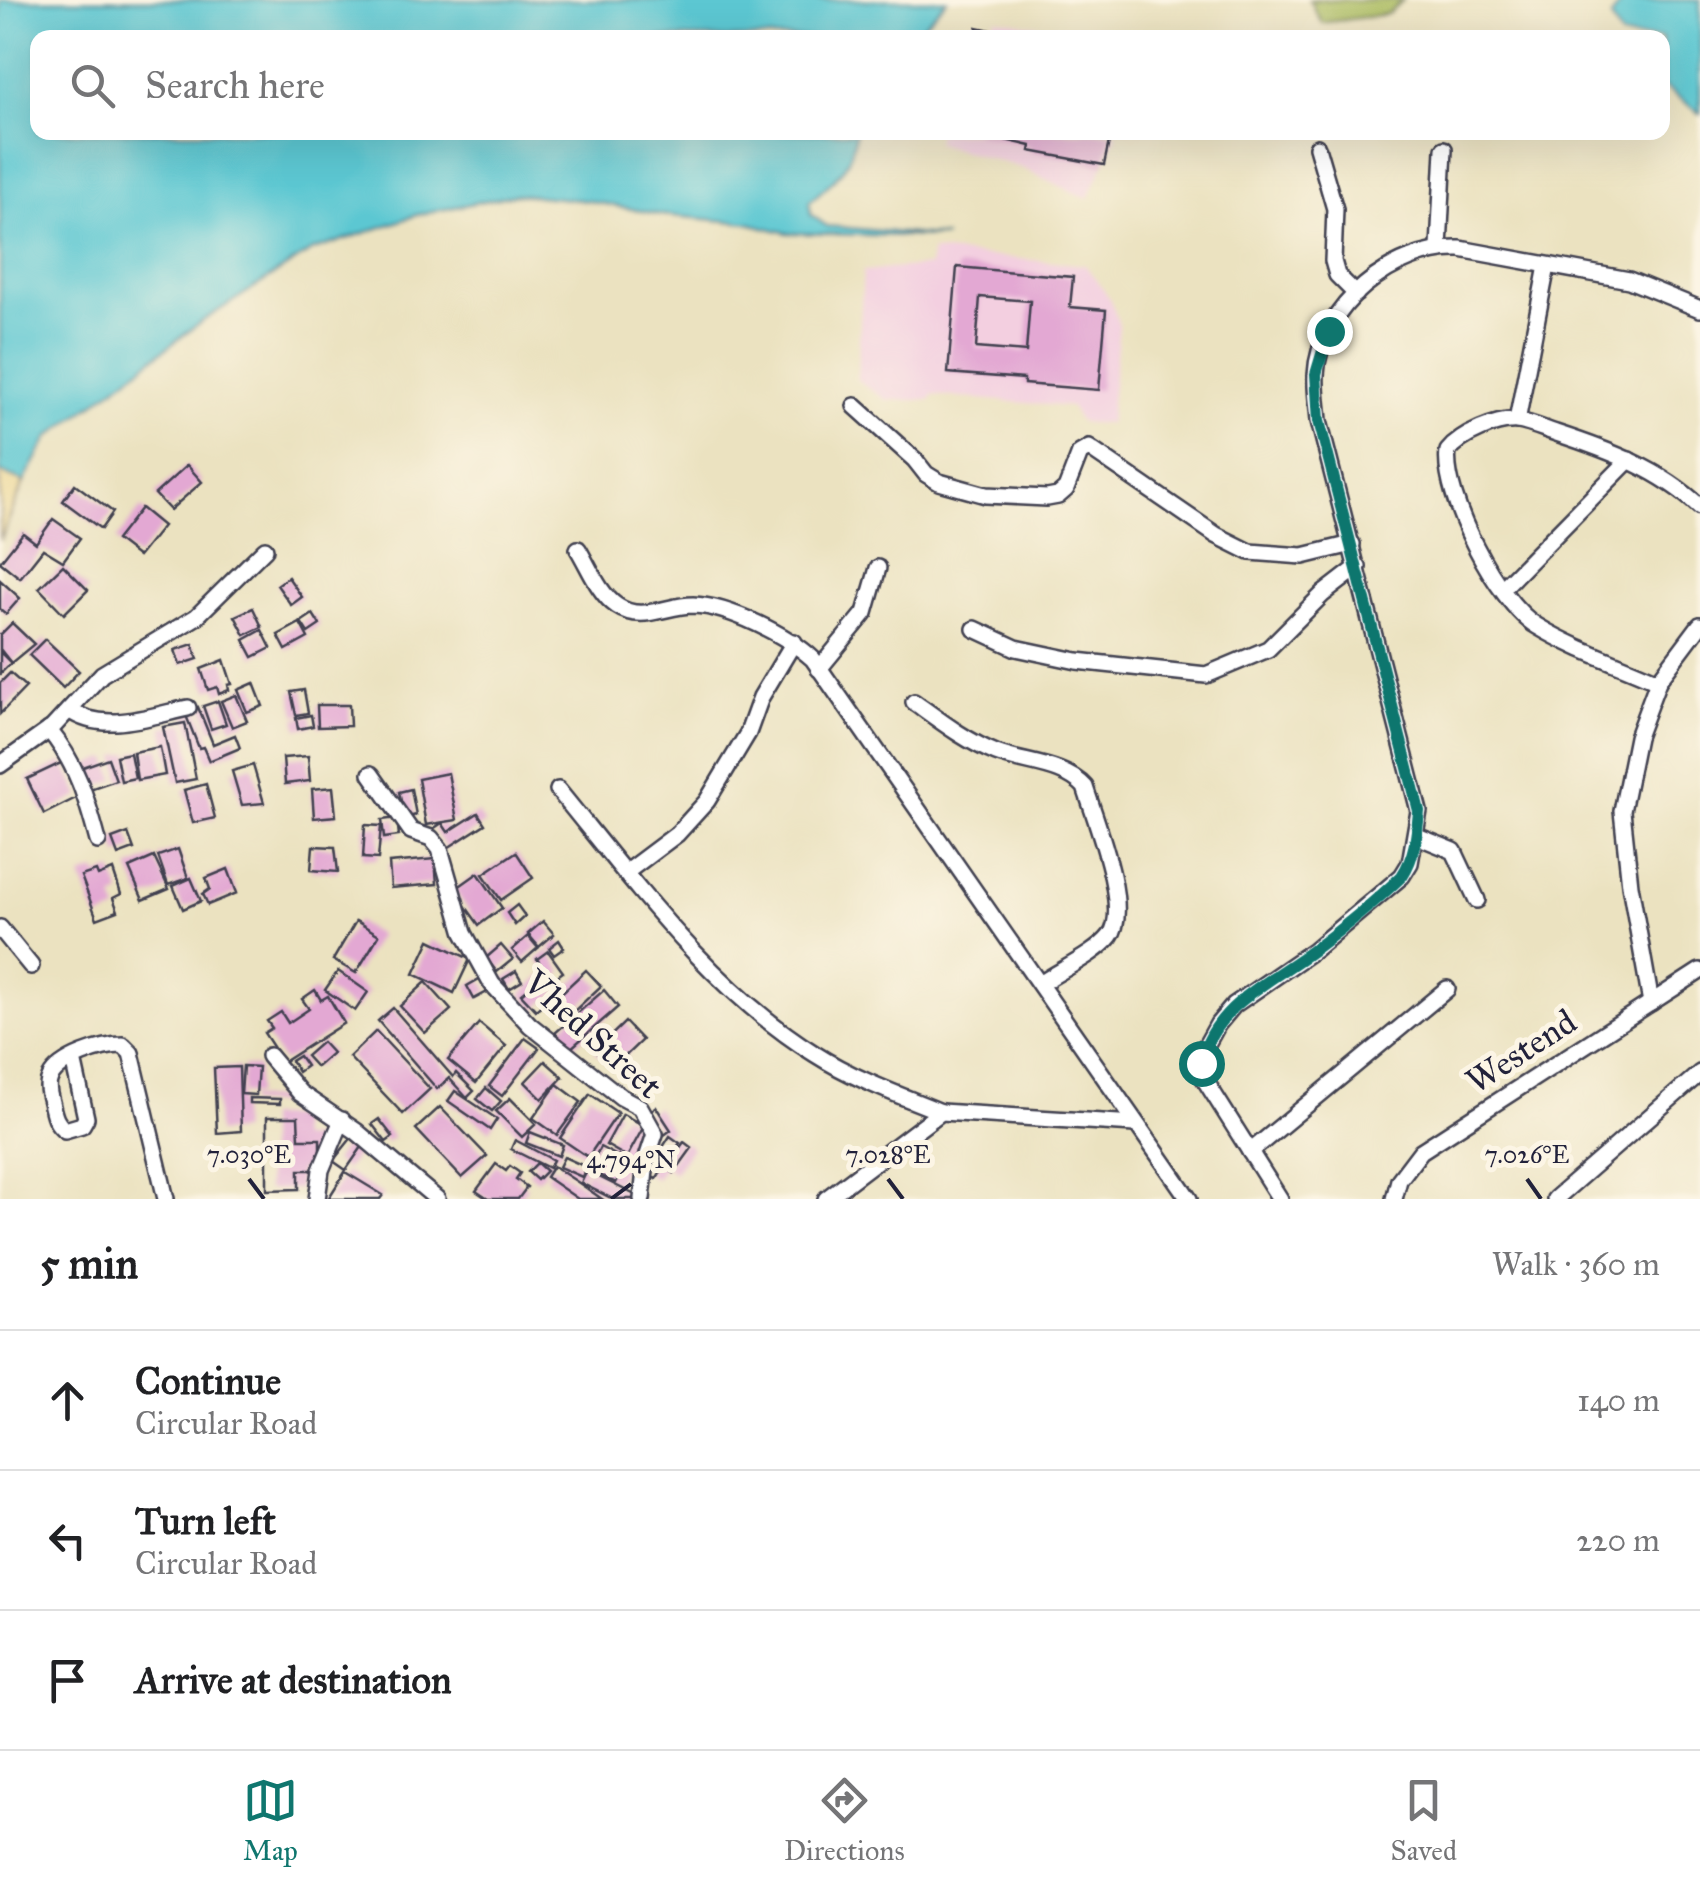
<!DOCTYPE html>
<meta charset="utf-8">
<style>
body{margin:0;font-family:"IM FELL Great Primer",serif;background:#f6f6f6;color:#202124}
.stop{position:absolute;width:30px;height:30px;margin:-22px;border:8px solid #0f766e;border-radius:50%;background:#fff}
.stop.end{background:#0f766e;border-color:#fff;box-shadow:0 2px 10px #0008}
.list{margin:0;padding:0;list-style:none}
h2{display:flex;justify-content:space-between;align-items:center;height:130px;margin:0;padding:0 40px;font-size:42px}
h2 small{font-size:32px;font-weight:400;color:#757577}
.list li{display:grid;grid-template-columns:65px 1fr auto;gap:30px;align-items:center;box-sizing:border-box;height:140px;padding:0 40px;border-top:2px solid #e0e0e0}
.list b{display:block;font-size:38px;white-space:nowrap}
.list p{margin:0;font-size:32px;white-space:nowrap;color:#757577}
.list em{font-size:32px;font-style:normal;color:#757577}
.icon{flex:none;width:55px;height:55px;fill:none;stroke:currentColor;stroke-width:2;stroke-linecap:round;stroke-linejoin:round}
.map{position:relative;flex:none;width:1700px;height:1199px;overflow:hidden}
.search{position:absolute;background:#fff;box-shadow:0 10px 40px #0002;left:30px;right:30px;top:30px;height:110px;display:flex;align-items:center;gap:25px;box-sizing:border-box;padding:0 35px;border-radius:20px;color:#757577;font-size:38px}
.sheet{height:550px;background:#fff}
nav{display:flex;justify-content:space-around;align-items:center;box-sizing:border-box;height:140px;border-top:2px solid #e0e0e0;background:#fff;font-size:28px;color:#757577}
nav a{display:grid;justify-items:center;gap:5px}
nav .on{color:#0f766e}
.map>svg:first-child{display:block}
.built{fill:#f3cfe0}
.green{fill:#abbc60;stroke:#666f4e;stroke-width:2.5}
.sand{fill:#eeda9e;stroke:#887e6c;stroke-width:2.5}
.water{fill:#5bc7d2;stroke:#3e7486;stroke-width:2.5}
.building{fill:#e3a8d3;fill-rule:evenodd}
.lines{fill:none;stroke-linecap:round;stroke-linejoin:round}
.minor-casing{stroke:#403f4f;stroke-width:20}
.minor{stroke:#fff;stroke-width:15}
.route{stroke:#0f766e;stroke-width:12}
.ticks{fill:none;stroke:#22223b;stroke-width:4}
.labels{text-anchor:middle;stroke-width:10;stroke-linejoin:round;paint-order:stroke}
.street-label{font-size:35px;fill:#22223b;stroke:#fcf5e5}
.ticks-label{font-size:25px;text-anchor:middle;fill:#22223b;stroke:#fcf5e5;stroke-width:10;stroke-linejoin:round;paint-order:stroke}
</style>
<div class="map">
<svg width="1700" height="1199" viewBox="0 0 1700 1199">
<rect width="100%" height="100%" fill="#fcf5e5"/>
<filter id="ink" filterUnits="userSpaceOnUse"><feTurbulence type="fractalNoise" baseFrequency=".01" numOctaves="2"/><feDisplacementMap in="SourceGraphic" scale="20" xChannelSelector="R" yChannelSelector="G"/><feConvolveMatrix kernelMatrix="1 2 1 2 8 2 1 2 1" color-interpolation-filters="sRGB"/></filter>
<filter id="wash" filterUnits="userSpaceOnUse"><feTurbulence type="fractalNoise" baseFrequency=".0048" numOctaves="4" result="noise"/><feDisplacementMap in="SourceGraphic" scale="40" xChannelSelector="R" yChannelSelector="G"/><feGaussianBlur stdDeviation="2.25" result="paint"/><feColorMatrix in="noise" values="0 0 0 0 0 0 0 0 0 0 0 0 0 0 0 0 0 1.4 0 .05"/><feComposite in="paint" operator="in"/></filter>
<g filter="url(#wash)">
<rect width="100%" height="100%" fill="#ebe2c0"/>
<g class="built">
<polygon points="995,18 1094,36 1096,37 961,38 963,28 974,21 995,24"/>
<polygon points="938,133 1118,133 1088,199 1022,168 936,143"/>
<polygon points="932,251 1085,265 1111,300 1119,326 1109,424 1079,422 1071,407 933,395 930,400 887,400 857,380 863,271 929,266"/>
</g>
<polygon class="green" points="1309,0 1403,0 1388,14 1322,23"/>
<polygon class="sand" points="0,472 24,482 0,541"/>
<g class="water">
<path d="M0,0H947L911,38H38V132L855,133C853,167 833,181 809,202L811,215L827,226L946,237L787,233L748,223L662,215L590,201L517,194L417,215L311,251L201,322L48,438L24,482L0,472Z"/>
<polygon points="1622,0 1700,0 1700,113 1663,86 1662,38 1621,37 1611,18"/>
</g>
<g id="blocks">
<g class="building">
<polygon points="977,27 1019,36 1019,38 975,38"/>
<polygon points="970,132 1111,132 1104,165 1030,151 1031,146"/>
<path d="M957,267L1073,277L1070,307L1106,310L1099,390L1024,384V379L948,373ZM980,297L1030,301L1026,352L976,348Z"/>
<polygon points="187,465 202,482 170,510 155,494"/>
<polygon points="75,484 113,512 101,529 63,501"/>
<polygon points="141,508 163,526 138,557 116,540"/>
<polygon points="53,519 80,538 63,561 43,549 20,578 0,562 23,533 36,543"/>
<polygon points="63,565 88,590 64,614 39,588"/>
<polygon points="288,577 302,597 291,605 277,585"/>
<polygon points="0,580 20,598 6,614 0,609"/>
<polygon points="253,608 262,627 245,635 235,616"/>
<polygon points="313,614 320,625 308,633 301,622"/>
<polygon points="12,623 34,644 11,663 0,649 0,635"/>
<polygon points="300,623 308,638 286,650 278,635"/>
<polygon points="262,630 271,648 253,657 244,640"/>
<polygon points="45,639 79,671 63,688 29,655"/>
<polygon points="193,644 198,659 180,665 175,650"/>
<polygon points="0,652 11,663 0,674"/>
<polygon points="224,660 232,684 228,685 229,690 219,694 217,687 208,690 201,669"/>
<polygon points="10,673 26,687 0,714 0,683"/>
<polygon points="254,683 263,706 247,712 238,690"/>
<polygon points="304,690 308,713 296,715 291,692"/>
<polygon points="236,695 247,721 232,727 221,701"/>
<polygon points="218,701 226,724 211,729 203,706"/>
<polygon points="317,705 349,705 350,726 318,727"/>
<polygon points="198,707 213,744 235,735 240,748 209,761 203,747 199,748 185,713"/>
<polygon points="311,715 313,726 298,729 296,718"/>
<polygon points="185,723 196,779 175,783 163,727"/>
<polygon points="160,747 165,775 137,780 133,752"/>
<polygon points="130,753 135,778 121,781 116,756"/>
<polygon points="308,756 310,781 285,784 283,758"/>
<polygon points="108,758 116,780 87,790 80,768"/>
<polygon points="63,762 80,796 44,814 27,779"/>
<polygon points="253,765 264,803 242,805 232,771"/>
<polygon points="448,773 457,820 426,825 418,779"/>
<polygon points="206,784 215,818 193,823 184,790"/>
<polygon points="333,787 336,816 314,818 312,789"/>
<polygon points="411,789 416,815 405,818 399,792"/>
<polygon points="478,813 485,824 446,849 433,829 442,823 448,832"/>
<polygon points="397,818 399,836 384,838 382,820"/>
<polygon points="365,825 381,826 378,859 363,858"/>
<polygon points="128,833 134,849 118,855 112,839"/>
<polygon points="313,846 335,847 338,872 311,870"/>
<polygon points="178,849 188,878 168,885 158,856"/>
<polygon points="516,852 533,878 501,900 483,874"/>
<polygon points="154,857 169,889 143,900 129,868"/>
<polygon points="435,859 437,884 391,888 389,863"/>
<polygon points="228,869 237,893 208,905 203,894 210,889 206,878"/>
<polygon points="113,870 121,894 113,898 118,911 97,919 81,876 96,871 98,876"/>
<polygon points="478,873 502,908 479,925 454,890"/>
<polygon points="191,878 201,901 183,909 173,886"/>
<polygon points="517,905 525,916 515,925 507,913"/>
<polygon points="356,921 379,935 356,973 333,960"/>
<polygon points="543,921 554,934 539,947 528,934"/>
<polygon points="528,936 538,948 522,962 512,950"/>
<polygon points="430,940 470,959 454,993 414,974"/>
<polygon points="559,940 564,948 554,955 549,948"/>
<polygon points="501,945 513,959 497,972 486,958"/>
<polygon points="548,951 563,972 552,980 537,959"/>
<polygon points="586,970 601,986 571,1014 556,998"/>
<polygon points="338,971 368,992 355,1011 325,990"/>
<polygon points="516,971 522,981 509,989 503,979"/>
<polygon points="543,975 557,991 536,1010 521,994"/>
<polygon points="481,978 489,991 474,999 467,986"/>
<polygon points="426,982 451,1010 425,1033 400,1006"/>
<polygon points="315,990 321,1000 328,996 344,1023 283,1062 264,1033 272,1028 267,1021 281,1012 288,1023 309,1009 302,999"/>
<polygon points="604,990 618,1007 570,1049 555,1033"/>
<polygon points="393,1008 453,1077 456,1073 474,1091 467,1098 449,1078 437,1089 378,1021"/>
<polygon points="625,1022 642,1040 612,1069 595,1051"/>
<polygon points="479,1023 506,1046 476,1083 448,1060"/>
<polygon points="376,1031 430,1089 403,1114 349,1057"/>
<polygon points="525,1038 539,1048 502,1096 489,1086"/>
<polygon points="322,1042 332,1053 316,1067 306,1056"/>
<polygon points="299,1056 306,1066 298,1072 291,1061"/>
<polygon points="545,1061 563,1077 542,1099 525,1082"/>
<polygon points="243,1066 258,1067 256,1095 241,1094"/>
<polygon points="239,1067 241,1131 217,1133 214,1068"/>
<polygon points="557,1084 581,1102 557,1135 533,1118"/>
<polygon points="486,1088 501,1101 492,1111 477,1099"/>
<polygon points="455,1091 497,1119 490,1130 448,1101"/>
<polygon points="590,1094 618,1113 588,1157 560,1138"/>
<polygon points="249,1098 280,1099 280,1104 249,1103"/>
<polygon points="510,1098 536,1124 522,1137 496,1111"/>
<polygon points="440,1107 487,1156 462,1178 416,1129"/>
<polygon points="656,1107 671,1130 663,1136 647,1113"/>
<polygon points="623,1114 644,1126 627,1157 606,1145"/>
<polygon points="267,1117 298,1117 299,1139 320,1139 320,1170 299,1170 299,1189 267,1190"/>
<polygon points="379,1119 393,1137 386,1142 372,1124"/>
<polygon points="530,1132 563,1145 559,1156 526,1143"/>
<polygon points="353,1136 364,1144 346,1170 333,1161"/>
<polygon points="670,1136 680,1143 656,1179 646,1173"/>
<polygon points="515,1140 553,1160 549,1168 511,1149"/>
<polygon points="684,1142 692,1148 674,1173 666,1167"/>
<polygon points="600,1147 627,1161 616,1183 589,1170"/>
<polygon points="564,1157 586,1167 582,1177 559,1167"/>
<polygon points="537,1163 546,1171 537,1180 528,1172"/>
<polygon points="496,1164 506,1171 510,1166 520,1173 516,1179 527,1187 518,1199 488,1199 476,1191"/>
<polygon points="553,1166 579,1183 602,1199 578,1199 546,1177"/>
<polygon points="587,1171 635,1195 633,1199 613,1199 581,1183"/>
<polygon points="345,1172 383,1195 380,1199 328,1199"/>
</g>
</g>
</g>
<g filter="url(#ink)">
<use href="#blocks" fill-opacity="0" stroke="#403f4f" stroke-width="2.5"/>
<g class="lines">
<defs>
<g id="minor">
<polyline points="1317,147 1335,209 1333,261 1337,275 1356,294"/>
<polyline points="1439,248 1444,149"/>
<polyline points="855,406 915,460 926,474 939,482 986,495 1047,498 1058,496 1066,489 1080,453 1089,448 1216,535 1250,552 1303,556 1352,544"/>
<polyline points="1517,421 1547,266"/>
<path d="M578,549C589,567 599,594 617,606C642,623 666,605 693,605C729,606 787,635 813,659L1189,1199"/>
<polyline points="1503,588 1629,460"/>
<polyline points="975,629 1016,648 1077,661 1206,675 1268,649 1323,594 1358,567"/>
<polyline points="819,669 865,613 878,568"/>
<path d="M1658,681C1618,663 1575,649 1537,626C1498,603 1442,496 1448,451C1461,435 1497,419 1518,421C1530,423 1544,429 1556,433C1608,450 1660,469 1700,507"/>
<path d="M914,702C939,720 966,741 996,753C1024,764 1064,764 1085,787C1095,819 1131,909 1110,936C1097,953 1059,971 1040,984"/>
<path d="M69,710C103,734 150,716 188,708"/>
<path d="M49,730C77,764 87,800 98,841"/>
<polyline points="0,765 52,728 102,674 196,617 265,549"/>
<polyline points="371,774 411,831 431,838 440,849 464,933 492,984 530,1025 621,1097 640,1107 655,1134 646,1161 642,1199"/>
<path d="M558,790C634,883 712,990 815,1054C854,1079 899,1095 941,1112"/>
<polyline points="1417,836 1454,851 1477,900"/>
<polyline points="625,873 677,834 707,801 748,733 761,697 794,642"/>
<polyline points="0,928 31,966"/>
<polyline points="1651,1003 1630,885 1622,811 1637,737 1658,681 1700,625"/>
<polyline points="269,1056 300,1093 356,1131 437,1199"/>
<path d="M73,1059L86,1118L82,1125L65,1130C55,1123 54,1114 51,1102C49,1094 46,1086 50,1078C60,1058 103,1045 123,1045L131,1053L166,1199"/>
<polyline points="1250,1152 1447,989"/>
<polyline points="317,1199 321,1170 342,1120"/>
<polyline points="826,1199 941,1112 1135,1124"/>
<path d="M1280,1199L1203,1077V1051L1218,1024L1234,1005L1314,950L1402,876L1410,863L1419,811L1319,421C1318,406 1315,390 1316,375C1319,306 1395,247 1460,249L1629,280L1700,309"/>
<polyline points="1394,1199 1399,1180 1421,1151 1700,971"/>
<polyline points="1555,1199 1700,1073"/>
</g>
</defs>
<use href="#minor" class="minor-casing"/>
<use href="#minor" class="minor"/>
</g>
</g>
<g class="lines" filter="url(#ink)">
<path class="route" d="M1201,1063C1213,1006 1270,982 1312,951C1343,928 1374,903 1402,876C1415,856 1417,835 1419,811L1319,421L1316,374L1329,331"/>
</g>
<path class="ticks" d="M249,1179L264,1199M888,1179L903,1199M1527,1179L1541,1199M611,1199L631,1184"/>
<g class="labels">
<g class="street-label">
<text transform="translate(593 1034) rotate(42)" y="12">Vhed Street</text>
<text transform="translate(1521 1051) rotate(-33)" y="12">Westend</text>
</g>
</g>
<g class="ticks-label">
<text x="249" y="1163">7.030°E</text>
<text x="888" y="1163">7.028°E</text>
<text x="1527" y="1163">7.026°E</text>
<text x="631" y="1168">4.794°N</text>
</g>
</svg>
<div class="stop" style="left:1201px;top:1063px"></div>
<div class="stop end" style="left:1329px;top:331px"></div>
<div class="search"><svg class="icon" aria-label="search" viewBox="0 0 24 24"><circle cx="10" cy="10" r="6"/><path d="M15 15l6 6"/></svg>Search here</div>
</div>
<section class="sheet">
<h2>5 min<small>Walk · 360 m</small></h2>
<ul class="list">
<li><svg class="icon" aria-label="ahead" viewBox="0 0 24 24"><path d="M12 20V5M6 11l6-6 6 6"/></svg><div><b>Continue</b><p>Circular Road</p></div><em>140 m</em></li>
<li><svg class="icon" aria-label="left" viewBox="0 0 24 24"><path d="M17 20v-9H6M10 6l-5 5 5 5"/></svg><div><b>Turn left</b><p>Circular Road</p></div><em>220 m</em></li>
<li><svg class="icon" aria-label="arrive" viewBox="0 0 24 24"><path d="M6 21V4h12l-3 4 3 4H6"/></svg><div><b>Arrive at destination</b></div></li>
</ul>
</section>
<nav>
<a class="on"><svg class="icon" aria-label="map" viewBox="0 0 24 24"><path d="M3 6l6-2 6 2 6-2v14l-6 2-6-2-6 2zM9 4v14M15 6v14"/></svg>Map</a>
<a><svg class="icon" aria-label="directions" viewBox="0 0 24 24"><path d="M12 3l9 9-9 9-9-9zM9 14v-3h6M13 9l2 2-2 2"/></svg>Directions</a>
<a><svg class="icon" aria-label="saved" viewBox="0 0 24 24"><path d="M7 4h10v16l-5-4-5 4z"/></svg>Saved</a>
</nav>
